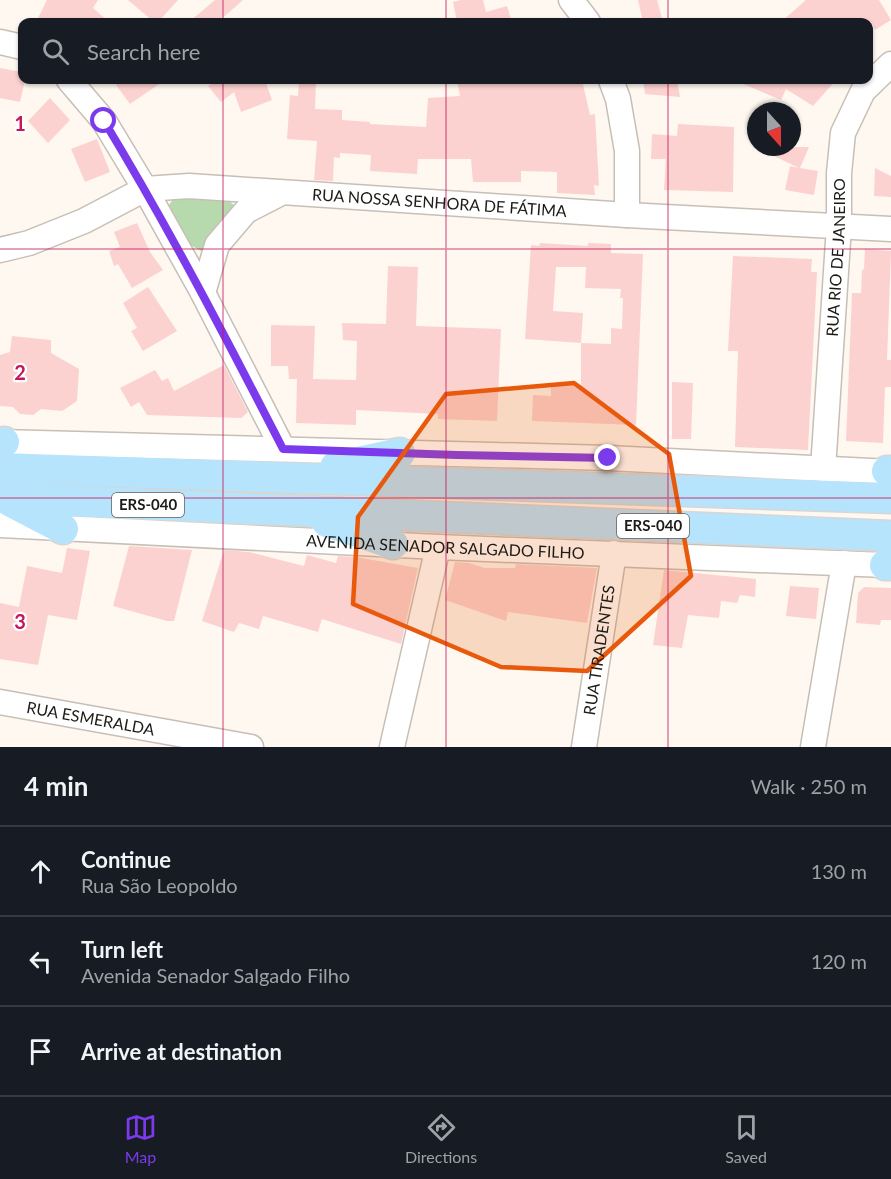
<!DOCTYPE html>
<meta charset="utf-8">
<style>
body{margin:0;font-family:Lato,sans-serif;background:#242831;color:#f1f3f6}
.compass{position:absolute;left:747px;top:102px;width:54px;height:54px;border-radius:50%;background:#171b24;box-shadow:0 2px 4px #0004;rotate:159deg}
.stop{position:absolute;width:18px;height:18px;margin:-14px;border:4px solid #7c3aed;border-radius:50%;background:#fff}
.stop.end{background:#7c3aed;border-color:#fff;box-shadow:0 2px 6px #0008}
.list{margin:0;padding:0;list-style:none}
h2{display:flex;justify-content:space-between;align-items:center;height:78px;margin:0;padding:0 24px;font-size:26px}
h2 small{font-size:20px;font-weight:400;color:#9ea1a6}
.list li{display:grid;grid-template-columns:39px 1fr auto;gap:18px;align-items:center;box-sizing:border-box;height:90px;padding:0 24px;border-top:2px solid #363941}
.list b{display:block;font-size:22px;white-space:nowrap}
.list p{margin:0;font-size:20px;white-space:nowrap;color:#9ea1a6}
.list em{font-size:20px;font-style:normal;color:#9ea1a6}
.icon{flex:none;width:33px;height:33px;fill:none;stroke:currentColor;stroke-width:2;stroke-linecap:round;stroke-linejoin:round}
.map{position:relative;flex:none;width:891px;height:747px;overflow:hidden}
.search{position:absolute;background:#171b24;box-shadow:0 2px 4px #0004;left:18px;right:18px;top:18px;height:66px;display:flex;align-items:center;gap:15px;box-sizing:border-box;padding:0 21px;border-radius:12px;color:#9ea1a6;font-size:22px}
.sheet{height:348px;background:#171b24}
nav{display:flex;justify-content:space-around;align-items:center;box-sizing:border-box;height:84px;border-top:2px solid #363941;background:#171b24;font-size:16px;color:#9ea1a6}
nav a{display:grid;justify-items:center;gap:3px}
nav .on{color:#7c3aed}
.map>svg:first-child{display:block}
.green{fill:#b6daad}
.building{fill:#fcd2d0;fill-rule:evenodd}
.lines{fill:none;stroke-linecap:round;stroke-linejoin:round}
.minor-casing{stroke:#c7bfb6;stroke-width:27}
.major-casing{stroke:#d6d6d5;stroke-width:33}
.minor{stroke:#fff;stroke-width:24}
.major{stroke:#b6e4fd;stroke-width:30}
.route{stroke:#7c3aed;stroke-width:8}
.marked{fill:#e8590c;fill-opacity:0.2;stroke:#e8590c;stroke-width:4.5;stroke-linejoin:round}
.grid{fill:none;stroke:#c2185b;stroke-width:1.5;stroke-opacity:0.55}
.labels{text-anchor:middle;stroke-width:4.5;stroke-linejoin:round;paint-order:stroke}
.shield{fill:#fff;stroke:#615f5d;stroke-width:1.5}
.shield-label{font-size:15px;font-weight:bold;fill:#1d1b17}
.street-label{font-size:16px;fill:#1d1b17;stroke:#fff}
.grid-label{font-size:20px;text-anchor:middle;font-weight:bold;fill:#c2185b;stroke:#fff;stroke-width:4.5;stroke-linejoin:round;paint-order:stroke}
</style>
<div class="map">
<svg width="891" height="747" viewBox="0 0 891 747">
<rect width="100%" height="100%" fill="#fef8f0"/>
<polygon class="green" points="185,194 226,198 236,207 201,251 185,242 166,210 173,199"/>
<g class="building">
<polygon points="47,0 98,0 93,8 109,22 36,22"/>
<polygon points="128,0 178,0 158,22 154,22"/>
<polygon points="215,0 243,0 218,22 189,22"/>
<polygon points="461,0 483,0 486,12 507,6 512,22 457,22 453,2"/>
<polygon points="638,0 657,0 663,22 643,22"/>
<polygon points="806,0 879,0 891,20 875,30 871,22 781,22"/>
<polygon points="0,68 22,72 22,80 25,80 20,102 0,98"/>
<polygon points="124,80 165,80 130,104 116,85"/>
<polygon points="217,80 265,80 272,100 241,112 234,92 221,102 208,86"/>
<polygon points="299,80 316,80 315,109 342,110 342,120 370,122 370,124 426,127 428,98 460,96 457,80 481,80 482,81 509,80 510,83 535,80 582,80 590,115 595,114 599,186 594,185 595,195 557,193 557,172 521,171 521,182 473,182 471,159 418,159 417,174 370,171 371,155 340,153 340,158 334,157 333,181 314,180 317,141 287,139 290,95 298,96"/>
<polygon points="643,80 677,80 680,97 645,94"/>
<polygon points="734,80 836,80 813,106 786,89 781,100"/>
<polygon points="50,98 70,120 48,143 28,121"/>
<polygon points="678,124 734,127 733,192 664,190 666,159 651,159 652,134 677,136"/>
<polygon points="97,139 110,172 85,182 71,149"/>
<polygon points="755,147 809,147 800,168 818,171 814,195 785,190 790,166 799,168"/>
<polygon points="875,168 891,176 891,197 874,196"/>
<polygon points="137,223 150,252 163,270 132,288 118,264 114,266 109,251 120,247 114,232"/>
<path d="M540,243L588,246V243L611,244V253L643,254L636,425L532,421L533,395L551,396V383L581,385V343L525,339L531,245L539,246ZM556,267H586L585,288L621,289L620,298H623L622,329L611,328V344L581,343L583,313L553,311Z"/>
<polygon points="865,249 891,251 887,360 891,360 891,387 885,387 883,443 846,441 852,293 861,293 862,270 864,269"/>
<polygon points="733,256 812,259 811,272 817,272 808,450 735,447 738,351 728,351"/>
<polygon points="388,266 418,267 416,326 501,329 497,421 438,419 438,414 356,410 356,425 296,423 297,379 289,379 288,366 271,366 271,325 315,326 313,379 356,380 357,341 343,340 342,323 386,324"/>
<polygon points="148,287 177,331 143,351 131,331 137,328 123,303"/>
<polygon points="12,336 51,340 51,353 79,369 77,401 62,411 41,409 33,415 20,414 13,407 0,406 0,355 10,352"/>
<polygon points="224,365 248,412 241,418 147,415 139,402 131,407 120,388 155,370 162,381 168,378 174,391"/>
<polygon points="672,382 693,383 691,439 672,439"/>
<polygon points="129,546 192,550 174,621 167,621 113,606"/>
<polygon points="67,548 90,551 77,620 48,615 38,665 0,659 0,603 19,607 27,566 62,573"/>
<polygon points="224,550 249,552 304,566 307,555 336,563 338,556 356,557 418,568 401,644 322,619 318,632 263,616 259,629 239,623 234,632 202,621"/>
<polygon points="455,562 469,563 485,568 515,568 516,564 597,568 587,623 508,612 506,621 445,600"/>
<polygon points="664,570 756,579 755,597 740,595 737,603 721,601 719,618 688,615 682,648 653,645"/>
<polygon points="790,586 819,588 816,619 786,616"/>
<polygon points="864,587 891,588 891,620 881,620 880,625 856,623 858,593"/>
</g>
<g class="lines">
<defs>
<g id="minor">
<polyline points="571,0 588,22"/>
<polyline points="0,42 22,47"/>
<polyline points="69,80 104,121 145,189 203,293 283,449"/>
<polyline points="611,80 618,99 627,151 627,215"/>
<path id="s1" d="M0,250L29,243L84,221L145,189L189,186L627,215L891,229"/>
<polyline points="203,293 217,245 246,211 281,193"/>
<polyline points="0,442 608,458 891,472"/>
<path id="s2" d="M823,469L839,226V173L843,133L863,91L891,64"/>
<path id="s3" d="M0,525L438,547L885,565L891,563"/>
<path id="s4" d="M0,702L251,747"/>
<polyline points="392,747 438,547"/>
<path id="s5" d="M584,747L614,553"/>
<polyline points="813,747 844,563"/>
</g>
<g id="major">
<polyline points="0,444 4,442"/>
<polyline points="335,467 400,453"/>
<polyline points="0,468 891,498"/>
<polyline points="887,471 891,471"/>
<polyline points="0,498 891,536"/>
<polyline points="11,502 63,529"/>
<polyline points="327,522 393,544"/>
<polyline points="885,565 891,565"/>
</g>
</defs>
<use href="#minor" class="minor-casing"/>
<use href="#major" class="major-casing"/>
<use href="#minor" class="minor"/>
<use href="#major" class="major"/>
</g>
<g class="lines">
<path class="route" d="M104,121C169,228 226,338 283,449L457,455L608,458"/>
</g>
<path class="marked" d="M574,383L669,454L691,576L587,671L501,667L353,604L358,517L446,394Z"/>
<path class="grid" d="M223,0V22M446,0V22M668,0V22M223,80V747M446,80V747M668,80V747M0,249H891M0,498H891"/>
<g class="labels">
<g class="shield">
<rect x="112" y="493" width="72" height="24" rx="4.5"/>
<rect x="617" y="514" width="72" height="24" rx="4.5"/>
</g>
<g class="shield-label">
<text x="148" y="510">ERS-040</text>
<text x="653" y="531">ERS-040</text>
</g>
<g class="street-label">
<text dy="6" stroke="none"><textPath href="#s1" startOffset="453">RUA NOSSA SENHORA DE FÁTIMA</textPath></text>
<text dy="6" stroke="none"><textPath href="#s2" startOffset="212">RUA RIO DE JANEIRO</textPath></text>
<text dy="6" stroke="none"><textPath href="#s3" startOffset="446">AVENIDA SENADOR SALGADO FILHO</textPath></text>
<text dy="6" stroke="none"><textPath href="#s5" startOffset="98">RUA TIRADENTES</textPath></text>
<text dy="6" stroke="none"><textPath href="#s4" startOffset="92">RUA ESMERALDA</textPath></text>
</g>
</g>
<g class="grid-label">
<text x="20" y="131">1</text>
<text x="20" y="380">2</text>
<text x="20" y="629">3</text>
</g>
</svg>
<svg class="compass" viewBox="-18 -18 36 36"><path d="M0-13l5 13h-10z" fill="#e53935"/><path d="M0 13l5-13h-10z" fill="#9ea1a6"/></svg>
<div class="stop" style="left:104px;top:121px"></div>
<div class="stop end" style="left:608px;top:458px"></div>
<div class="search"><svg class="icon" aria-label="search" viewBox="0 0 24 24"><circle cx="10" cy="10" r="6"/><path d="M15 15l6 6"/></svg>Search here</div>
</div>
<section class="sheet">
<h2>4 min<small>Walk · 250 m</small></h2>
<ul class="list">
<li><svg class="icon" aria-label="ahead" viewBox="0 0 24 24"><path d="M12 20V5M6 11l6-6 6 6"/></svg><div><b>Continue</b><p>Rua São Leopoldo</p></div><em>130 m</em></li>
<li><svg class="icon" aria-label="left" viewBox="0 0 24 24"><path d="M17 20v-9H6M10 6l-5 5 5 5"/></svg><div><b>Turn left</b><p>Avenida Senador Salgado Filho</p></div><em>120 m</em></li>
<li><svg class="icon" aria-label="arrive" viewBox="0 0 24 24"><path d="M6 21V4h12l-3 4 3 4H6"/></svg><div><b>Arrive at destination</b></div></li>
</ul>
</section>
<nav>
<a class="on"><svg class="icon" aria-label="map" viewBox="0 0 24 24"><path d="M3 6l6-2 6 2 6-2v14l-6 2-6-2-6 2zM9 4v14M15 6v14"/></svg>Map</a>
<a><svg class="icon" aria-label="directions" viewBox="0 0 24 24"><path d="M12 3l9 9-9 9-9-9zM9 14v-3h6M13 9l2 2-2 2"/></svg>Directions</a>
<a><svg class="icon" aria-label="saved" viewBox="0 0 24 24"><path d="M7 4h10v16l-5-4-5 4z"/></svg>Saved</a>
</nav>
